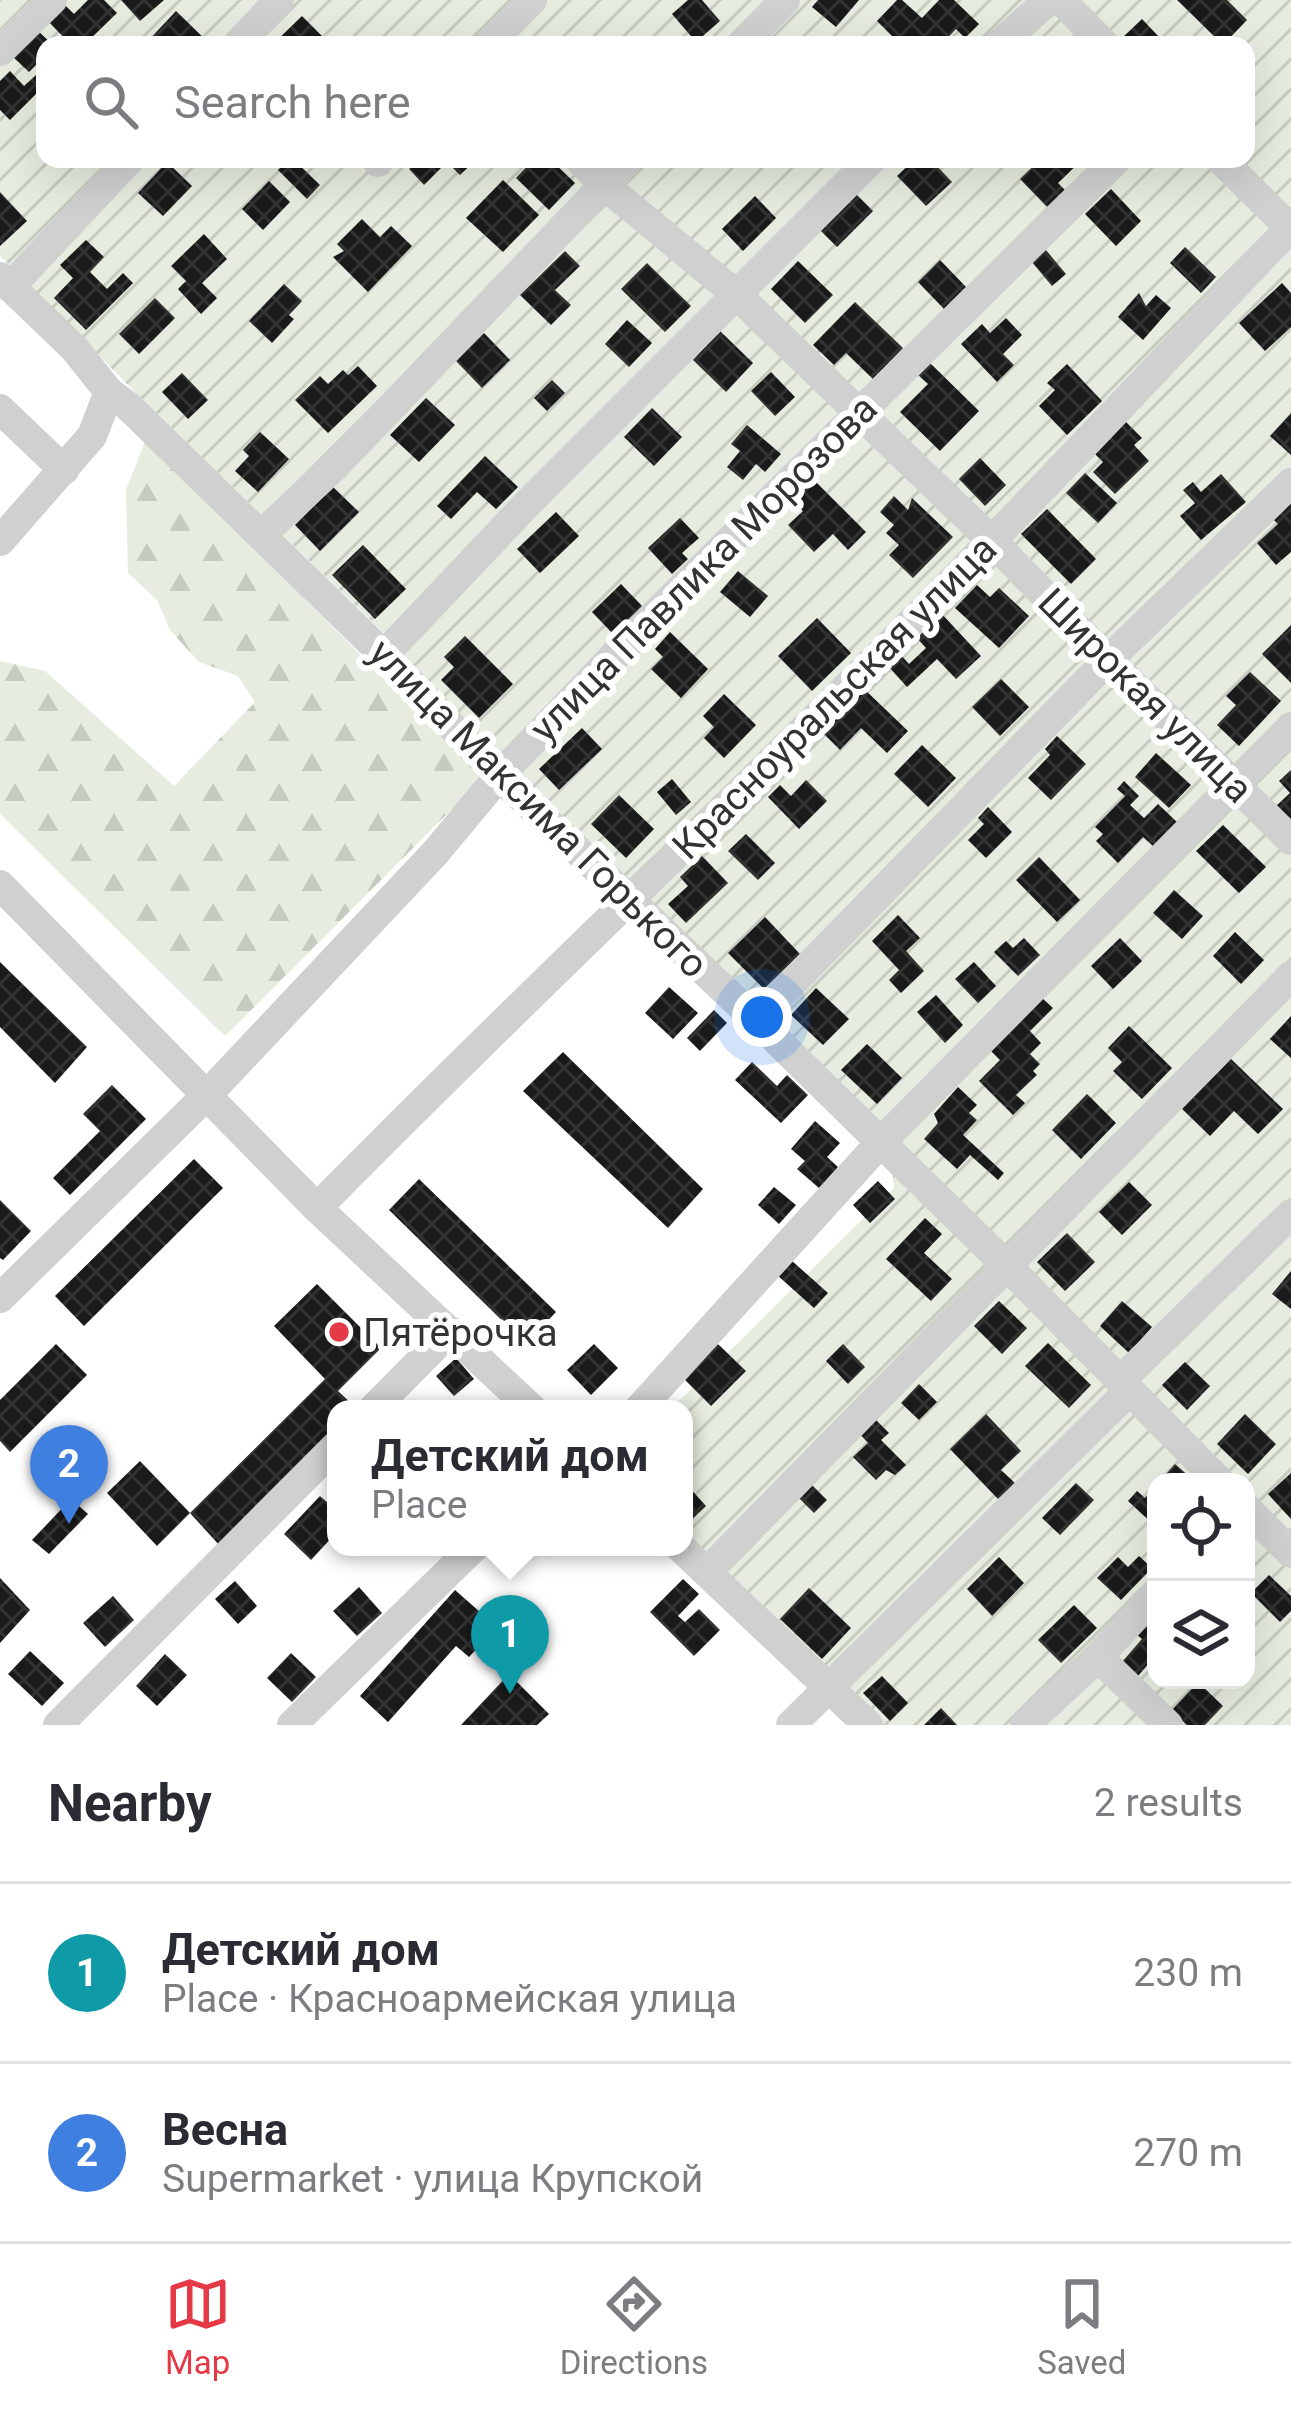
<!DOCTYPE html>
<meta charset="utf-8">
<style>
body{margin:0;font-family:Roboto,sans-serif;background:#f2f2f3;color:#2b2b33}
.controls{position:absolute;right:36px;bottom:36px;display:grid;overflow:hidden;border-radius:24px;box-shadow:0 12px 48px #0002}
.controls button{width:108px;height:108px;display:grid;place-items:center;padding:0;border:0;border-bottom:3px solid #e1e1e2;background:#fff;color:#2b2b33;font:60px sans-serif}
.you{position:absolute;left:762px;top:1017px;width:42px;height:42px;margin:-30px;border:9px solid #fff;border-radius:50%;background:#1a73e8;box-shadow:0 0 0 18px #1a73e833}
.badge{display:grid;place-items:center;width:78px;height:78px;border-radius:50%;background:#e63946;color:#fff;font-size:39px;font-weight:700}
.pin{position:absolute;translate:-50% -99px;filter:drop-shadow(0 3px 6px #0008)}
.pin::after{content:'';position:absolute;top:63px;width:42px;height:36px;background:inherit;clip-path:polygon(0 0,100% 0,50% 100%)}
.popup{position:absolute;left:327px;top:1400px;width:366px;height:156px;box-sizing:border-box;display:grid;place-content:center;border-radius:24px;background:#fff;filter:drop-shadow(0 3px 9px #0005);font-size:39px;white-space:nowrap;color:#7c7c81}
.popup b{font-size:45px;color:#2b2b33}
.popup::after{content:'';position:absolute;left:50%;top:100%;margin-left:-24px;border:24px solid transparent;border-top-color:#fff}
.list{margin:0;padding:0;list-style:none}
h2{display:flex;justify-content:space-between;align-items:center;height:156px;margin:0;padding:0 48px;font-size:51px}
h2 small{font-size:39px;font-weight:400;color:#7c7c81}
.list li{display:grid;grid-template-columns:78px 1fr auto;gap:36px;align-items:center;box-sizing:border-box;height:180px;padding:0 48px;border-top:3px solid #e1e1e2}
.list b{display:block;font-size:45px;white-space:nowrap}
.list p{margin:0;font-size:39px;white-space:nowrap;color:#7c7c81}
.list em{font-size:39px;font-style:normal;color:#7c7c81}
.icon{flex:none;width:66px;height:66px;fill:none;stroke:currentColor;stroke-width:2;stroke-linecap:round;stroke-linejoin:round}
.map{position:relative;flex:none;width:1291px;height:1725px;overflow:hidden}
.search{position:absolute;background:#fff;box-shadow:0 12px 48px #0002;left:36px;right:36px;top:36px;height:132px;display:flex;align-items:center;gap:30px;box-sizing:border-box;padding:0 42px;border-radius:24px;color:#7c7c81;font-size:45px}
.sheet{height:516px;background:#fff}
nav{display:flex;justify-content:space-around;align-items:center;box-sizing:border-box;height:168px;border-top:3px solid #e1e1e2;background:#fff;font-size:33px;color:#7c7c81}
nav a{display:grid;justify-items:center;gap:6px}
nav .on{color:#e63946}
.map>svg:first-child{display:block}
.forest{fill:url(#forest-firs)}
.garden{fill:url(#garden-furrows);fill-rule:evenodd}
.building{fill:url(#building-cross-hatch)}
.lines{fill:none;stroke-linecap:round;stroke-linejoin:round}
.minor{stroke:#d0d0d0;stroke-width:30}
.poi-dot{fill:#e63946;stroke:#fff;stroke-width:4.5}
.labels{text-anchor:middle;stroke-width:12;stroke-linejoin:round;paint-order:stroke}
.street-label{font-size:39px;fill:#333;stroke:#fff}
.poi-label{font-size:39px;fill:#333;stroke:#fff;text-anchor:start}
</style>
<div class="map">
<svg width="1291" height="1725" viewBox="0 0 1291 1725">
<defs>
<pattern id="forest-firs" width="22" height="20" patternUnits="userSpaceOnUse" patternTransform="scale(3)"><rect width="22" height="20" fill="#e6ecdf"/><path d="M5 1l3.5 6h-7zM16 11l3.5 6h-7z" fill="#c6cbc0"/></pattern>
<pattern id="garden-furrows" width="10" height="10" patternUnits="userSpaceOnUse" patternTransform="scale(3)"><rect width="10" height="10" fill="#e6ecdf"/><path d="M-1 1l2-2M0 10L10 0M9 11l2-2" fill="none" stroke="#c6cbc0"/></pattern>
<pattern id="building-cross-hatch" width="8" height="8" patternUnits="userSpaceOnUse" patternTransform="scale(3)"><rect width="8" height="8" fill="#1a1a1a"/><path d="M0 0l8 8M0 8l8-8" fill="none" stroke="#333"/></pattern>
</defs>
<rect width="100%" height="100%" fill="#fff"/>
<polygon class="forest" points="146,439 483,778 225,1036 0,814 0,661 45,671 174,786 255,702 238,676 199,662 170,630 157,600 128,573 126,490"/>
<path class="garden" d="M0,0H1291V1725H861L684,1547V1409H671L894,1188L890,1147L500,757L389,638L134,391L0,256ZM45,45H1246V159H45ZM1156,1482H1246V1680H1156Z"/>
<g class="building">
<polygon points="88,0 104,0 117,13 84,45 71,45 48,21 65,5 74,14"/>
<polygon points="121,0 164,0 140,21"/>
<polygon points="688,0 702,0 720,21 696,42 672,14"/>
<polygon points="818,0 859,0 836,27 812,7"/>
<polygon points="897,0 902,0 922,18 939,0 954,0 979,24 965,38 956,29 941,45 901,45 877,21"/>
<polygon points="1177,0 1227,0 1247,20 1223,45"/>
<polygon points="176,11 211,45 148,45 146,43"/>
<polygon points="302,16 331,45 272,45"/>
<polygon points="1142,19 1161,39 1155,45 1126,45 1121,39"/>
<polygon points="37,30 53,45 45,45 45,56 29,72 12,56"/>
<polygon points="10,71 24,86 36,75 45,85 10,120 0,110 0,81"/>
<polygon points="289,159 293,159 320,185 307,199 278,170"/>
<polygon points="420,159 477,159 460,175 447,162 424,185 409,169"/>
<polygon points="534,159 550,159 575,183 549,210 516,178"/>
<polygon points="915,159 930,159 952,182 926,206 897,176"/>
<polygon points="1041,159 1083,159 1058,183 1065,190 1047,207 1020,179"/>
<polygon points="167,162 192,186 163,216 138,193"/>
<polygon points="503,180 539,215 503,252 466,218"/>
<polygon points="269,181 290,202 263,230 242,209"/>
<polygon points="1111,189 1141,221 1116,246 1085,214"/>
<polygon points="0,192 27,221 0,246"/>
<polygon points="855,193 873,211 837,247 819,229"/>
<polygon points="755,196 776,218 743,251 722,229"/>
<polygon points="362,219 380,237 391,226 412,246 368,292 333,257 344,251 337,244"/>
<polygon points="204,234 227,259 202,283 217,298 201,314 178,289 186,281 171,266"/>
<polygon points="86,240 104,257 90,272 107,289 123,273 133,283 86,330 54,298 73,278 60,265"/>
<polygon points="1185,247 1216,277 1201,293 1170,263"/>
<polygon points="1045,249 1066,274 1052,286 1031,261"/>
<polygon points="565,251 580,266 555,290 571,305 551,325 520,295"/>
<polygon points="940,260 967,288 945,310 918,282"/>
<polygon points="798,261 833,295 805,323 771,289"/>
<polygon points="647,263 691,306 665,332 621,289"/>
<polygon points="1282,283 1291,293 1291,327 1265,351 1239,323"/>
<polygon points="284,284 302,301 289,315 294,319 272,343 249,321"/>
<polygon points="1139,293 1146,306 1156,295 1171,308 1143,340 1118,317"/>
<polygon points="155,298 175,318 139,354 119,334"/>
<polygon points="855,302 903,348 873,379 846,353 834,365 813,345"/>
<polygon points="1006,318 1022,335 1003,354 1014,365 997,382 961,344 982,324 990,333"/>
<polygon points="627,320 652,343 629,367 605,344"/>
<polygon points="720,331 753,363 726,392 693,360"/>
<polygon points="484,333 510,360 482,388 456,361"/>
<polygon points="929,362 979,411 940,451 900,412 928,384 917,374"/>
<polygon points="1067,364 1102,401 1067,435 1039,406 1055,390 1047,383"/>
<polygon points="358,366 377,386 328,433 295,400 320,376 328,384 343,370 348,375"/>
<polygon points="771,372 795,397 775,416 751,391"/>
<polygon points="182,373 208,400 188,419 162,392"/>
<polygon points="552,380 565,393 547,411 534,398"/>
<polygon points="426,398 455,425 419,462 390,435"/>
<polygon points="652,408 682,437 654,466 624,437"/>
<polygon points="1291,413 1291,455 1270,436"/>
<polygon points="1125,421 1142,438 1134,445 1149,461 1115,494 1093,472 1103,462 1093,452"/>
<polygon points="747,425 781,454 765,472 756,464 743,480 727,467 740,451 731,444"/>
<polygon points="260,432 289,459 258,492 235,471 249,456 243,450"/>
<polygon points="485,456 518,487 496,509 477,492 451,519 437,506"/>
<polygon points="980,458 1006,485 985,506 959,479"/>
<polygon points="1085,473 1117,503 1098,523 1066,493"/>
<polygon points="1221,474 1246,502 1201,540 1180,516 1195,503 1183,490 1193,482 1201,492"/>
<polygon points="814,480 866,532 848,550 833,534 814,552 788,525 803,511 792,501"/>
<polygon points="333,487 359,512 320,551 295,525"/>
<polygon points="894,496 908,510 912,498 953,537 913,578 889,555 899,545 886,533 894,525 880,512"/>
<polygon points="1291,497 1291,552 1276,565 1257,543 1278,524 1270,516"/>
<polygon points="1047,509 1096,559 1071,584 1021,534"/>
<polygon points="556,512 579,536 540,573 517,549"/>
<polygon points="680,518 699,538 682,553 688,559 672,574 648,548"/>
<polygon points="363,545 406,589 375,619 332,575"/>
<polygon points="738,571 768,596 750,617 720,592"/>
<polygon points="621,584 643,607 614,635 592,612"/>
<polygon points="977,585 990,597 999,588 1029,616 999,648 955,608"/>
<polygon points="940,612 981,656 956,679 937,659 907,687 888,666 900,654 909,664 926,648 915,636"/>
<polygon points="817,618 851,653 812,691 778,656"/>
<polygon points="1291,625 1291,683 1262,654"/>
<polygon points="670,632 708,669 681,698 651,669 663,657 655,649"/>
<polygon points="465,636 513,684 479,718 441,680 454,667 444,657"/>
<polygon points="1250,672 1281,701 1239,746 1217,725 1236,705 1226,696"/>
<polygon points="1001,679 1029,707 1000,736 972,707"/>
<polygon points="861,686 908,731 887,753 861,728 840,750 819,729"/>
<polygon points="724,694 756,725 724,758 704,738 714,727 703,716"/>
<polygon points="582,728 602,749 559,790 539,769"/>
<polygon points="1057,736 1086,764 1051,800 1028,778 1050,755 1045,749"/>
<polygon points="922,745 956,778 928,807 894,774"/>
<polygon points="1156,753 1191,785 1169,808 1135,777"/>
<polygon points="1291,770 1291,821 1276,806 1290,793 1279,781"/>
<polygon points="672,779 691,802 676,815 657,792"/>
<polygon points="806,780 827,801 799,829 768,797 780,785 791,796"/>
<polygon points="1124,781 1139,796 1130,805 1144,818 1158,804 1178,823 1154,847 1143,837 1118,863 1096,841 1103,834 1095,827 1125,796 1117,789"/>
<polygon points="619,795 654,829 626,858 591,824"/>
<polygon points="988,807 1012,832 986,858 968,840 984,824 978,818"/>
<polygon points="1223,825 1266,867 1239,893 1196,851"/>
<polygon points="746,834 775,863 758,880 728,851"/>
<polygon points="702,856 728,883 686,923 668,904 688,886 680,877"/>
<polygon points="1039,857 1080,900 1057,922 1016,880"/>
<polygon points="1174,890 1203,916 1182,939 1153,913"/>
<polygon points="898,915 920,938 906,951 924,971 901,993 889,980 899,970 872,941"/>
<polygon points="765,917 800,954 764,989 728,953"/>
<polygon points="1235,932 1264,960 1241,984 1213,956"/>
<polygon points="1024,938 1040,955 1018,976 994,952 1006,941 1013,948"/>
<polygon points="1120,938 1142,961 1113,989 1091,966"/>
<polygon points="0,962 87,1047 55,1083 0,1027"/>
<polygon points="974,962 996,986 978,1003 955,979"/>
<polygon points="669,987 698,1013 673,1039 645,1013"/>
<polygon points="816,988 849,1019 823,1045 791,1015"/>
<polygon points="936,995 963,1025 945,1043 917,1012"/>
<polygon points="1041,997 1053,1008 1030,1031 1041,1043 1030,1054 1040,1064 1033,1071 1037,1075 1016,1095 1025,1103 1013,1115 979,1081 1000,1060 989,1049"/>
<polygon points="714,1010 727,1023 700,1051 687,1038"/>
<polygon points="1291,1016 1291,1058 1270,1039"/>
<polygon points="1129,1026 1172,1068 1142,1099 1113,1071 1122,1062 1108,1048"/>
<polygon points="867,1044 902,1078 877,1104 841,1070"/>
<polygon points="563,1052 703,1189 668,1228 523,1091"/>
<polygon points="1231,1059 1283,1109 1258,1134 1234,1111 1210,1136 1182,1109"/>
<polygon points="752,1062 777,1086 787,1075 808,1095 781,1123 735,1080"/>
<polygon points="112,1085 146,1119 70,1195 53,1178 100,1131 83,1114"/>
<polygon points="958,1087 977,1105 969,1113 977,1120 963,1135 1004,1173 998,1180 970,1155 957,1169 924,1139 938,1123 934,1114"/>
<polygon points="1087,1094 1116,1123 1081,1159 1052,1130"/>
<polygon points="815,1121 840,1143 827,1157 838,1167 819,1188 797,1169 805,1161 791,1149"/>
<polygon points="194,1159 223,1188 84,1326 55,1296"/>
<polygon points="419,1179 556,1312 526,1344 389,1210"/>
<polygon points="878,1181 895,1199 870,1223 853,1205"/>
<polygon points="1129,1182 1152,1205 1122,1235 1099,1212"/>
<polygon points="774,1187 796,1205 779,1224 758,1205"/>
<polygon points="0,1200 31,1231 3,1260 0,1258"/>
<polygon points="925,1218 942,1234 924,1253 952,1279 931,1301 886,1259"/>
<polygon points="1067,1233 1095,1262 1065,1291 1037,1262"/>
<polygon points="791,1260 828,1293 814,1308 777,1275"/>
<polygon points="1291,1271 1291,1309 1272,1294"/>
<polygon points="317,1284 381,1348 338,1391 357,1409 336,1409 336,1434 221,1547 190,1513 325,1379 274,1326"/>
<polygon points="999,1301 1027,1328 1002,1354 974,1326"/>
<polygon points="1122,1301 1152,1327 1129,1353 1100,1326"/>
<polygon points="1048,1343 1091,1385 1069,1408 1025,1366"/>
<polygon points="56,1344 87,1375 10,1452 0,1441 0,1400"/>
<polygon points="594,1344 618,1368 591,1395 567,1370"/>
<polygon points="718,1344 746,1371 711,1406 684,1379"/>
<polygon points="843,1344 865,1367 848,1384 826,1361"/>
<polygon points="456,1358 474,1379 454,1396 436,1376"/>
<polygon points="1185,1362 1210,1386 1187,1410 1162,1385"/>
<polygon points="919,1384 937,1402 919,1420 901,1403"/>
<polygon points="986,1414 1021,1451 1001,1470 1015,1483 998,1499 950,1449"/>
<polygon points="1245,1414 1276,1444 1248,1474 1217,1444"/>
<polygon points="872,1416 889,1433 881,1440 906,1465 895,1475 886,1470 876,1480 853,1457 868,1443 857,1431"/>
<polygon points="140,1461 190,1513 157,1546 107,1493"/>
<polygon points="1175,1464 1191,1478 1188,1482 1159,1482"/>
<polygon points="1291,1473 1291,1519 1268,1494"/>
<polygon points="810,1483 827,1500 814,1513 797,1496"/>
<polygon points="1076,1483 1094,1500 1060,1535 1042,1518"/>
<polygon points="687,1485 706,1506 688,1523 684,1518 684,1488"/>
<polygon points="1156,1485 1156,1527 1128,1501 1137,1491 1145,1498"/>
<polygon points="320,1496 336,1510 336,1533 311,1560 284,1534"/>
<polygon points="71,1499 88,1514 49,1554 32,1540"/>
<polygon points="1139,1556 1152,1568 1121,1600 1097,1578 1118,1557 1128,1567"/>
<polygon points="999,1557 1024,1583 992,1616 967,1589"/>
<polygon points="1269,1575 1291,1596 1291,1611 1280,1622 1251,1593"/>
<polygon points="0,1578 30,1610 0,1643"/>
<polygon points="683,1579 699,1594 678,1616 685,1622 699,1609 720,1630 694,1656 650,1612"/>
<polygon points="235,1581 257,1606 238,1624 215,1599"/>
<polygon points="359,1587 382,1613 357,1636 333,1611"/>
<polygon points="809,1588 851,1628 822,1659 780,1619"/>
<polygon points="455,1590 497,1627 469,1657 456,1646 388,1722 360,1696"/>
<polygon points="113,1596 134,1620 105,1647 83,1623"/>
<polygon points="1074,1605 1097,1628 1061,1663 1038,1640"/>
<polygon points="1149,1618 1156,1624 1156,1655 1138,1676 1122,1662 1142,1639 1136,1634"/>
<polygon points="30,1651 64,1683 42,1706 8,1674"/>
<polygon points="291,1653 316,1677 292,1702 267,1678"/>
<polygon points="165,1654 187,1675 157,1706 136,1686"/>
<polygon points="509,1674 549,1714 537,1725 461,1725"/>
<polygon points="882,1676 908,1703 890,1721 863,1693"/>
<polygon points="1198,1682 1223,1706 1205,1725 1187,1725 1171,1711"/>
<polygon points="941,1708 957,1725 924,1725"/>
</g>
<g class="lines">
<g class="minor">
<polyline points="1061,0 1105,45"/>
<polyline points="237,45 279,0"/>
<polyline points="488,45 532,0"/>
<polyline points="741,45 785,0"/>
<polyline points="998,45 1049,0"/>
<polyline points="0,51 52,0"/>
<polyline points="579,159 604,185 737,295 991,540 1108,660 1291,840"/>
<polyline points="1220,159 1291,229"/>
<polyline points="378,162 380,159"/>
<polyline points="0,277 74,348 109,392 92,436 0,541"/>
<polyline points="10,287 130,159"/>
<polyline points="109,392 128,406 384,655 499,776 756,1020 1007,1266 1220,1482"/>
<polyline points="0,409 64,470"/>
<polyline points="262,534 335,466 629,159"/>
<polyline points="384,655 525,506 872,159"/>
<polyline points="0,885 317,1208 532,1409"/>
<polyline points="756,1020 1108,660 1291,483"/>
<path d="M317,1208C508,1013 708,827 900,634C1033,501 1161,363 1291,227"/>
<polyline points="0,1298 206,1096 435,853 499,776 634,635 1117,159"/>
<polyline points="1120,1381 1291,1214"/>
<polyline points="373,1409 450,1331"/>
<polyline points="639,1409 880,1143 1291,727"/>
<polyline points="1246,1508 1291,1553"/>
<polyline points="680,1547 868,1725"/>
<polyline points="707,1572 1291,976"/>
<polyline points="1098,1657 1168,1725"/>
<polyline points="58,1725 336,1446"/>
<polyline points="292,1725 474,1547"/>
<polyline points="791,1725 1129,1391"/>
<polyline points="1025,1725 1098,1657 1156,1594"/>
</g>
</g>
<circle class="poi-dot" cx="339" cy="1332" r="12"/>
<g class="labels">
<g class="street-label">
<text transform="translate(703 568) rotate(-45)" y="14">улица Павлика Морозова</text>
<text transform="translate(1146 695) rotate(45)" y="14">Широкая улица</text>
<text transform="translate(834 697) rotate(-45)" y="14">Красноуральская улица</text>
<text transform="translate(539 808) rotate(45)" y="14">улица Максима Горького</text>
</g>
<g class="poi-label">
<text x="363" y="1346">Пятёрочка</text>
</g>
</g>
</svg>
<div class="controls">
<button><svg class="icon" aria-label="locate" viewBox="0 0 24 24"><circle cx="12" cy="12" r="6"/><path d="M12 2v4M12 18v4M2 12h4M18 12h4"/></svg></button>
<button><svg class="icon" aria-label="layers" viewBox="0 0 24 24"><path d="M12 4l9 5-9 5-9-5zM3 14l9 5 9-5"/></svg></button>
</div>
<div class="you"></div>
<div class="pin badge" style="left:510px;top:1694px;background:#0f9aa8">1</div>
<div class="popup"><b>Детский дом</b>Place</div>
<div class="pin badge" style="left:69px;top:1524px;background:#3f7fe0">2</div>
<div class="search"><svg class="icon" aria-label="search" viewBox="0 0 24 24"><circle cx="10" cy="10" r="6"/><path d="M15 15l6 6"/></svg>Search here</div>
</div>
<section class="sheet">
<h2>Nearby<small>2 results</small></h2>
<ul class="list">
<li><span class="badge" style="background:#0f9aa8">1</span><div><b>Детский дом</b><p>Place · Красноармейская улица</p></div><em>230 m</em></li>
<li><span class="badge" style="background:#3f7fe0">2</span><div><b>Весна</b><p>Supermarket · улица Крупской</p></div><em>270 m</em></li>
</ul>
</section>
<nav>
<a class="on"><svg class="icon" aria-label="map" viewBox="0 0 24 24"><path d="M3 6l6-2 6 2 6-2v14l-6 2-6-2-6 2zM9 4v14M15 6v14"/></svg>Map</a>
<a><svg class="icon" aria-label="directions" viewBox="0 0 24 24"><path d="M12 3l9 9-9 9-9-9zM9 14v-3h6M13 9l2 2-2 2"/></svg>Directions</a>
<a><svg class="icon" aria-label="saved" viewBox="0 0 24 24"><path d="M7 4h10v16l-5-4-5 4z"/></svg>Saved</a>
</nav>
